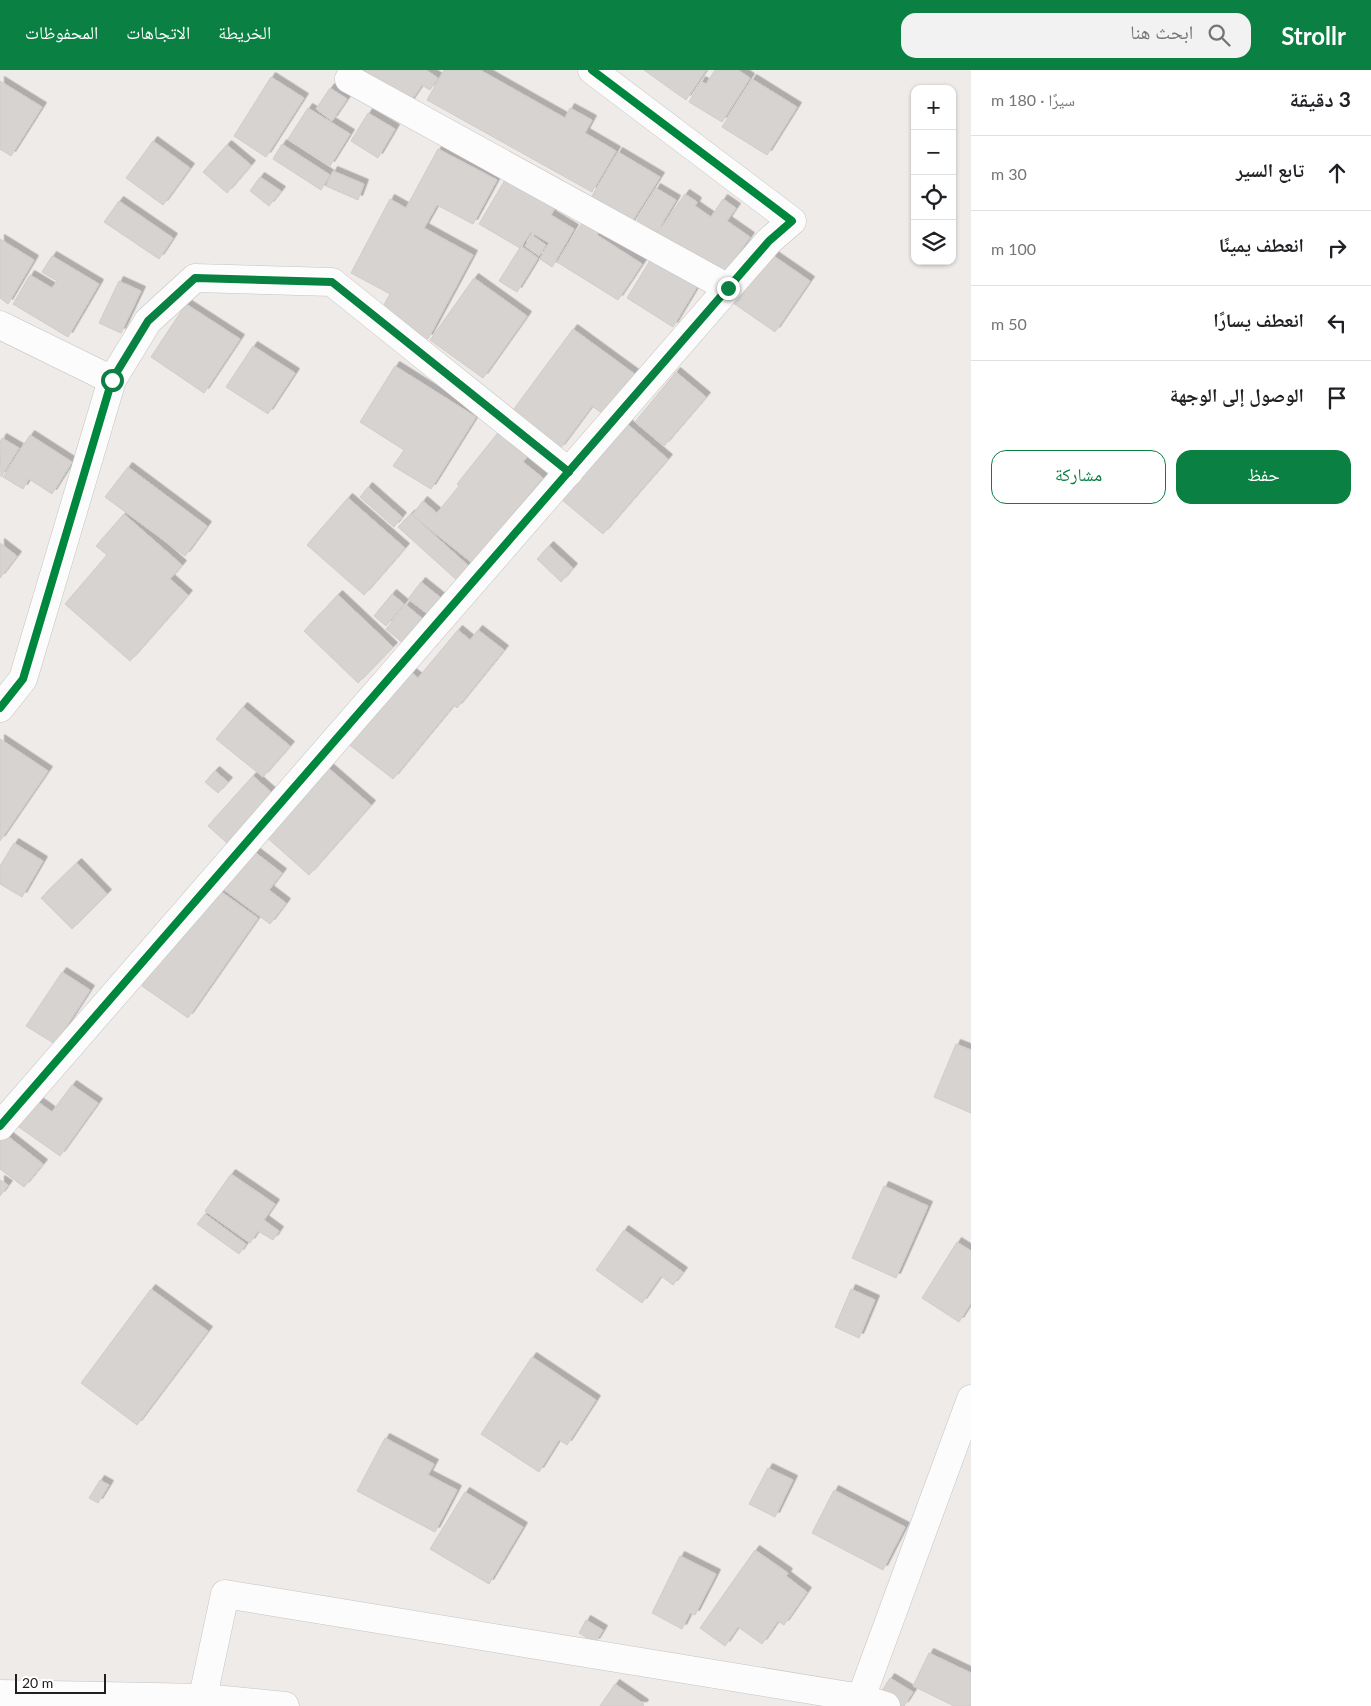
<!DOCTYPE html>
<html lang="ar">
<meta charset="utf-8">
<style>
body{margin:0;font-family:Lato,"Noto Naskh Arabic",sans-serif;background:#f2f2f2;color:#202124;direction:rtl}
.controls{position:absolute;right:15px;top:15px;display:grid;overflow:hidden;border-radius:10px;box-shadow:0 1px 4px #0004}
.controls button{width:45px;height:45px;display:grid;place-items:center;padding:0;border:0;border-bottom:1px solid #e0e0e0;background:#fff;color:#202124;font:25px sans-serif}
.scale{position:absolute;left:15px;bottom:12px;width:91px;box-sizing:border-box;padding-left:5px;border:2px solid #202020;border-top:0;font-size:14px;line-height:18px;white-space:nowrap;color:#202020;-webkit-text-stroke:4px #fff;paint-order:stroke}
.stop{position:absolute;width:15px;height:15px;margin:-11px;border:4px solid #0b8043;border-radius:50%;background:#fff}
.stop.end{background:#0b8043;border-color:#fff;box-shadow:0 1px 5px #0008}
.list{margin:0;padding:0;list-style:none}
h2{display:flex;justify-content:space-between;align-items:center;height:65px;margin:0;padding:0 20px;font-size:21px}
h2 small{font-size:16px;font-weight:400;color:#757577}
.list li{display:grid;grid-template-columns:32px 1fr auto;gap:15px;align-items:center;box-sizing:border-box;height:75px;padding:0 20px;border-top:1px solid #e0e0e0}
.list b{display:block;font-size:19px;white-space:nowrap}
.list em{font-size:16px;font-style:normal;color:#757577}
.actions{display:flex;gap:10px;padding:15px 20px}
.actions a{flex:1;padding:11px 0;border:1px solid #0b8043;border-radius:15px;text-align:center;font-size:18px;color:#0b8043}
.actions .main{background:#0b8043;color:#fff}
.icon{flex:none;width:28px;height:28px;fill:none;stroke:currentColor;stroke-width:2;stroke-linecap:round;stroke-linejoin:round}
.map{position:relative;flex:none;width:971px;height:1636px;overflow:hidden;direction:ltr}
header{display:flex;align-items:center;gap:30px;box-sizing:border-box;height:70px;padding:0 25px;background:#0b8043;color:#fff}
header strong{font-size:24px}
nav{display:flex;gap:28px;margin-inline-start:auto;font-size:18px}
.search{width:350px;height:45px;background:#f2f2f2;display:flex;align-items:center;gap:12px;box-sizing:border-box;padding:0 18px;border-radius:15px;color:#757577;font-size:19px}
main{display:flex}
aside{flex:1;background:#fff}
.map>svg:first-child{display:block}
.building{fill:#d7d3d1;stroke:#d1ccca;filter:url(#shadow)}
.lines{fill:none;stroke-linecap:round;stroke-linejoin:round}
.minor-casing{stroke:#c5c4c3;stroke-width:29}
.minor{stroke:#fcfcfc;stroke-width:28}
.cycleway-casing{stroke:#fff;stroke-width:11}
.cycleway{stroke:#00873e;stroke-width:8}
.route{stroke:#0b8043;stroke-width:6}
</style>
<header>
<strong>Strollr</strong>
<div class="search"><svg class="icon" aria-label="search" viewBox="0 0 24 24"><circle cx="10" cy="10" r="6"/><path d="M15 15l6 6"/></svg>ابحث هنا</div>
<nav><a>الخريطة</a><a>الاتجاهات</a><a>المحفوظات</a></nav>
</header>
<main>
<aside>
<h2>3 دقيقة<small>سيرًا · 180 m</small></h2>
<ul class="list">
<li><svg class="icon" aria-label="ahead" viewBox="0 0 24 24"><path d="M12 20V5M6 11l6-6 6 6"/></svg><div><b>تابع السير</b></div><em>30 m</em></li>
<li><svg class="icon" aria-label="right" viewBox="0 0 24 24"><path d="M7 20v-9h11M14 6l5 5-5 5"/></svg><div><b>انعطف يمينًا</b></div><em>100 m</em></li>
<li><svg class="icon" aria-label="left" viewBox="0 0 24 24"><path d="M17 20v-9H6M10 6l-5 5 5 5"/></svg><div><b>انعطف يسارًا</b></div><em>50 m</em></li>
<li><svg class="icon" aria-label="arrive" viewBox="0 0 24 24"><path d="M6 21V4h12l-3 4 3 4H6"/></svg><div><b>الوصول إلى الوجهة</b></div></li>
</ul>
<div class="actions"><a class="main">حفظ</a><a>مشاركة</a></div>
</aside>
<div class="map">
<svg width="971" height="1636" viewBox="0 0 971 1636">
<defs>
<filter id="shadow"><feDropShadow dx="4.5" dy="-4.5" stdDeviation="0" flood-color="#0004"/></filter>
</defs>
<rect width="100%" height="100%" fill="#eeebe9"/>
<g class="building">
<polygon points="350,0 426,0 438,8 430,20 422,15 407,37"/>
<polygon points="444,0 480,0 565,48 570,38 592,50 585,63 616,81 592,122 427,30"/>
<polygon points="644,0 706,0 686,30"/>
<polygon points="715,0 738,0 750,8 722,52 689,32 701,11 706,14"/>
<polygon points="271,7 304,28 266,87 234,66"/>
<polygon points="752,9 797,37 767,85 722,57"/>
<polygon points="0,11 42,37 11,86 0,79"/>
<polygon points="330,18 347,29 332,51 316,39"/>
<polygon points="308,38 350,64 330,96 288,69"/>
<polygon points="368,43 395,59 378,88 351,71"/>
<polygon points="153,71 190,98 163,135 126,108"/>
<polygon points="282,74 330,105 321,120 273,89"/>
<polygon points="227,75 251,95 227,123 203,102"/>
<polygon points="438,79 497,110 473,154 437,135 424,158 473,185 428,269 380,242 390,224 351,203 390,129 406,138"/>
<polygon points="618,82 660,107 630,155 589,131"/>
<polygon points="333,101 364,114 358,130 326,116"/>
<polygon points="260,107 281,121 269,136 250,121"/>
<polygon points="506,108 555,138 551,145 574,159 552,197 540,189 549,173 531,162 520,178 479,154"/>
<polygon points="656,118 676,130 657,162 637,150"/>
<polygon points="685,124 697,132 695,136 711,147 723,129 736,138 727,151 750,167 720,210 656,165"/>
<polygon points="119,131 173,168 159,189 104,152"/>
<polygon points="586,147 602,157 597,165 642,194 618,230 557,192"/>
<polygon points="532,165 546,175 539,186 525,176"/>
<polygon points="0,169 34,190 8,234 0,228"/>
<polygon points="521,176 538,188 517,222 499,211"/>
<polygon points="765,180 810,211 775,262 729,230"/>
<polygon points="654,184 700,212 673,257 627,228"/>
<polygon points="52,186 99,214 68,267 13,234 30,205 52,218 57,211 42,202"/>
<polygon points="474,208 527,246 483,308 430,270"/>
<polygon points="119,211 141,221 121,263 99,253"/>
<polygon points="186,234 240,269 204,323 151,287"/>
<polygon points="573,259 636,305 606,346 592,336 560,379 511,343"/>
<polygon points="253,276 295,303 268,344 226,317"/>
<polygon points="395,296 476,347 431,419 393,396 404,380 360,352"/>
<polygon points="676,302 706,327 664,376 635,352"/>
<polygon points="626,353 668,389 603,464 561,429"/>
<polygon points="505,354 534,378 523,392 543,408 502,457 476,496 412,445 423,431 437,443 459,416 457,414"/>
<polygon points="30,365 72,392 52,424 29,409 23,419 3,407"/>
<polygon points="2,368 19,378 1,407 0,372"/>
<polygon points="128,397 207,456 185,486 105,427"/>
<polygon points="368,417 402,447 394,457 360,427"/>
<polygon points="348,428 405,478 364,525 307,475"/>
<polygon points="124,444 182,495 170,509 188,525 130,591 65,534 107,485 96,476"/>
<polygon points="411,444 472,499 460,513 398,457"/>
<polygon points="0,473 17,486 0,508"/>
<polygon points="549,476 573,498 561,512 537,489"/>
<polygon points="421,512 441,528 428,544 408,529"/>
<polygon points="392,524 404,534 386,556 374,546"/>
<polygon points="338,525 393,577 358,613 304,561"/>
<polygon points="406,535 424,550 404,574 386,559"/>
<polygon points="458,560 470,570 478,560 504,580 457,638 454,635 393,709 347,673 407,599 418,608"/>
<polygon points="243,637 290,676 263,707 216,669"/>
<polygon points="0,669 48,701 0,771"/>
<polygon points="325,695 371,735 309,805 263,764"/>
<polygon points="215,701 228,712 218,723 205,712"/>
<polygon points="253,706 272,723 227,773 208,756"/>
<polygon points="14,773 43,791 22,827 0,814 0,796"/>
<polygon points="252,780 282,803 269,820 286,833 270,854 223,819"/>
<polygon points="77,793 107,824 72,859 41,828"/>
<polygon points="213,816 258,848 188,948 142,916"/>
<polygon points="62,902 90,920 55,974 26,956"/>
<polygon points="956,974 971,980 971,1043 934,1027"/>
<polygon points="72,1015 98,1033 60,1086 16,1055 34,1029 52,1042"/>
<polygon points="5,1064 43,1094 24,1117 0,1099 0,1071"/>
<polygon points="231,1104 275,1134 264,1150 279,1161 273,1170 258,1161 250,1173 205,1141"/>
<polygon points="0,1110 8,1115 0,1126"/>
<polygon points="884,1116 928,1136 896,1208 852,1188"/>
<polygon points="205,1144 246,1174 239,1184 197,1154"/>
<polygon points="624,1160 683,1202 673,1215 661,1206 642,1233 596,1200"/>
<polygon points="957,1172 971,1181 971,1233 959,1252 922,1228"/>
<polygon points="151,1219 208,1261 137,1355 81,1313"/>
<polygon points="851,1219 875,1230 859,1268 835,1257"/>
<polygon points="532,1287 596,1330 567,1375 559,1370 539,1402 481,1364"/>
<polygon points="385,1368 434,1394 428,1405 457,1420 435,1462 357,1421"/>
<polygon points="768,1398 793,1410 775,1447 749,1434"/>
<polygon points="100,1410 109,1415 98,1433 89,1428"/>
<polygon points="834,1420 905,1457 883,1500 812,1463"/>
<polygon points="465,1422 523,1457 489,1514 430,1479"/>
<polygon points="755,1480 788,1503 786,1506 807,1522 784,1555 778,1551 762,1574 738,1557 725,1576 700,1558"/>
<polygon points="680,1486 716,1504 695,1545 690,1543 682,1559 652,1543"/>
<polygon points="586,1550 603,1560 595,1573 579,1563"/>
<polygon points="929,1583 971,1603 971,1636 954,1636 913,1616"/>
<polygon points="890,1608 913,1622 904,1636 898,1636 880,1624"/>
<polygon points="615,1614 644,1634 643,1636 600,1636"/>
</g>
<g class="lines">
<defs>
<g id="minor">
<polyline points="349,9 728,218"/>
<polyline points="0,255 112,310"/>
<polyline points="0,638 23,609 112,310 148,251 195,208 332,212 569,402"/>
<polyline points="0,1056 769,171 792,151 592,0"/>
<polyline points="0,1624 204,1628 285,1636"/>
<polyline points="201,1636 225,1524 861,1628 886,1636"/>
<polyline points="858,1636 971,1329"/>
</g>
</defs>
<use href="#minor" class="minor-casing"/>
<use href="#minor" class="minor"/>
<defs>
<g id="cycleway">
<polyline points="0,638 23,609 112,310 148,251 195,208 332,212 569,402"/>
<polyline points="0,1056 769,171 792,151 592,0"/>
</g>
</defs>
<use href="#cycleway" class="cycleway-casing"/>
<use href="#cycleway" class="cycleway"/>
</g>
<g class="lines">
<polyline class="route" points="112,310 148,251 195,208 332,212 569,402 728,218"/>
</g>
</svg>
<div class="controls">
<button>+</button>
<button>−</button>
<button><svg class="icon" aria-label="locate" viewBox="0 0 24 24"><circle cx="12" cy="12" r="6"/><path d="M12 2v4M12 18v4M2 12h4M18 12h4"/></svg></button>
<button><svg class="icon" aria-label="layers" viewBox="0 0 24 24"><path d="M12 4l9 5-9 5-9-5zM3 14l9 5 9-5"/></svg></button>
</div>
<div class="scale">20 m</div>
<div class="stop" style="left:112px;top:310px"></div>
<div class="stop end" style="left:728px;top:218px"></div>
</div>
</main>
